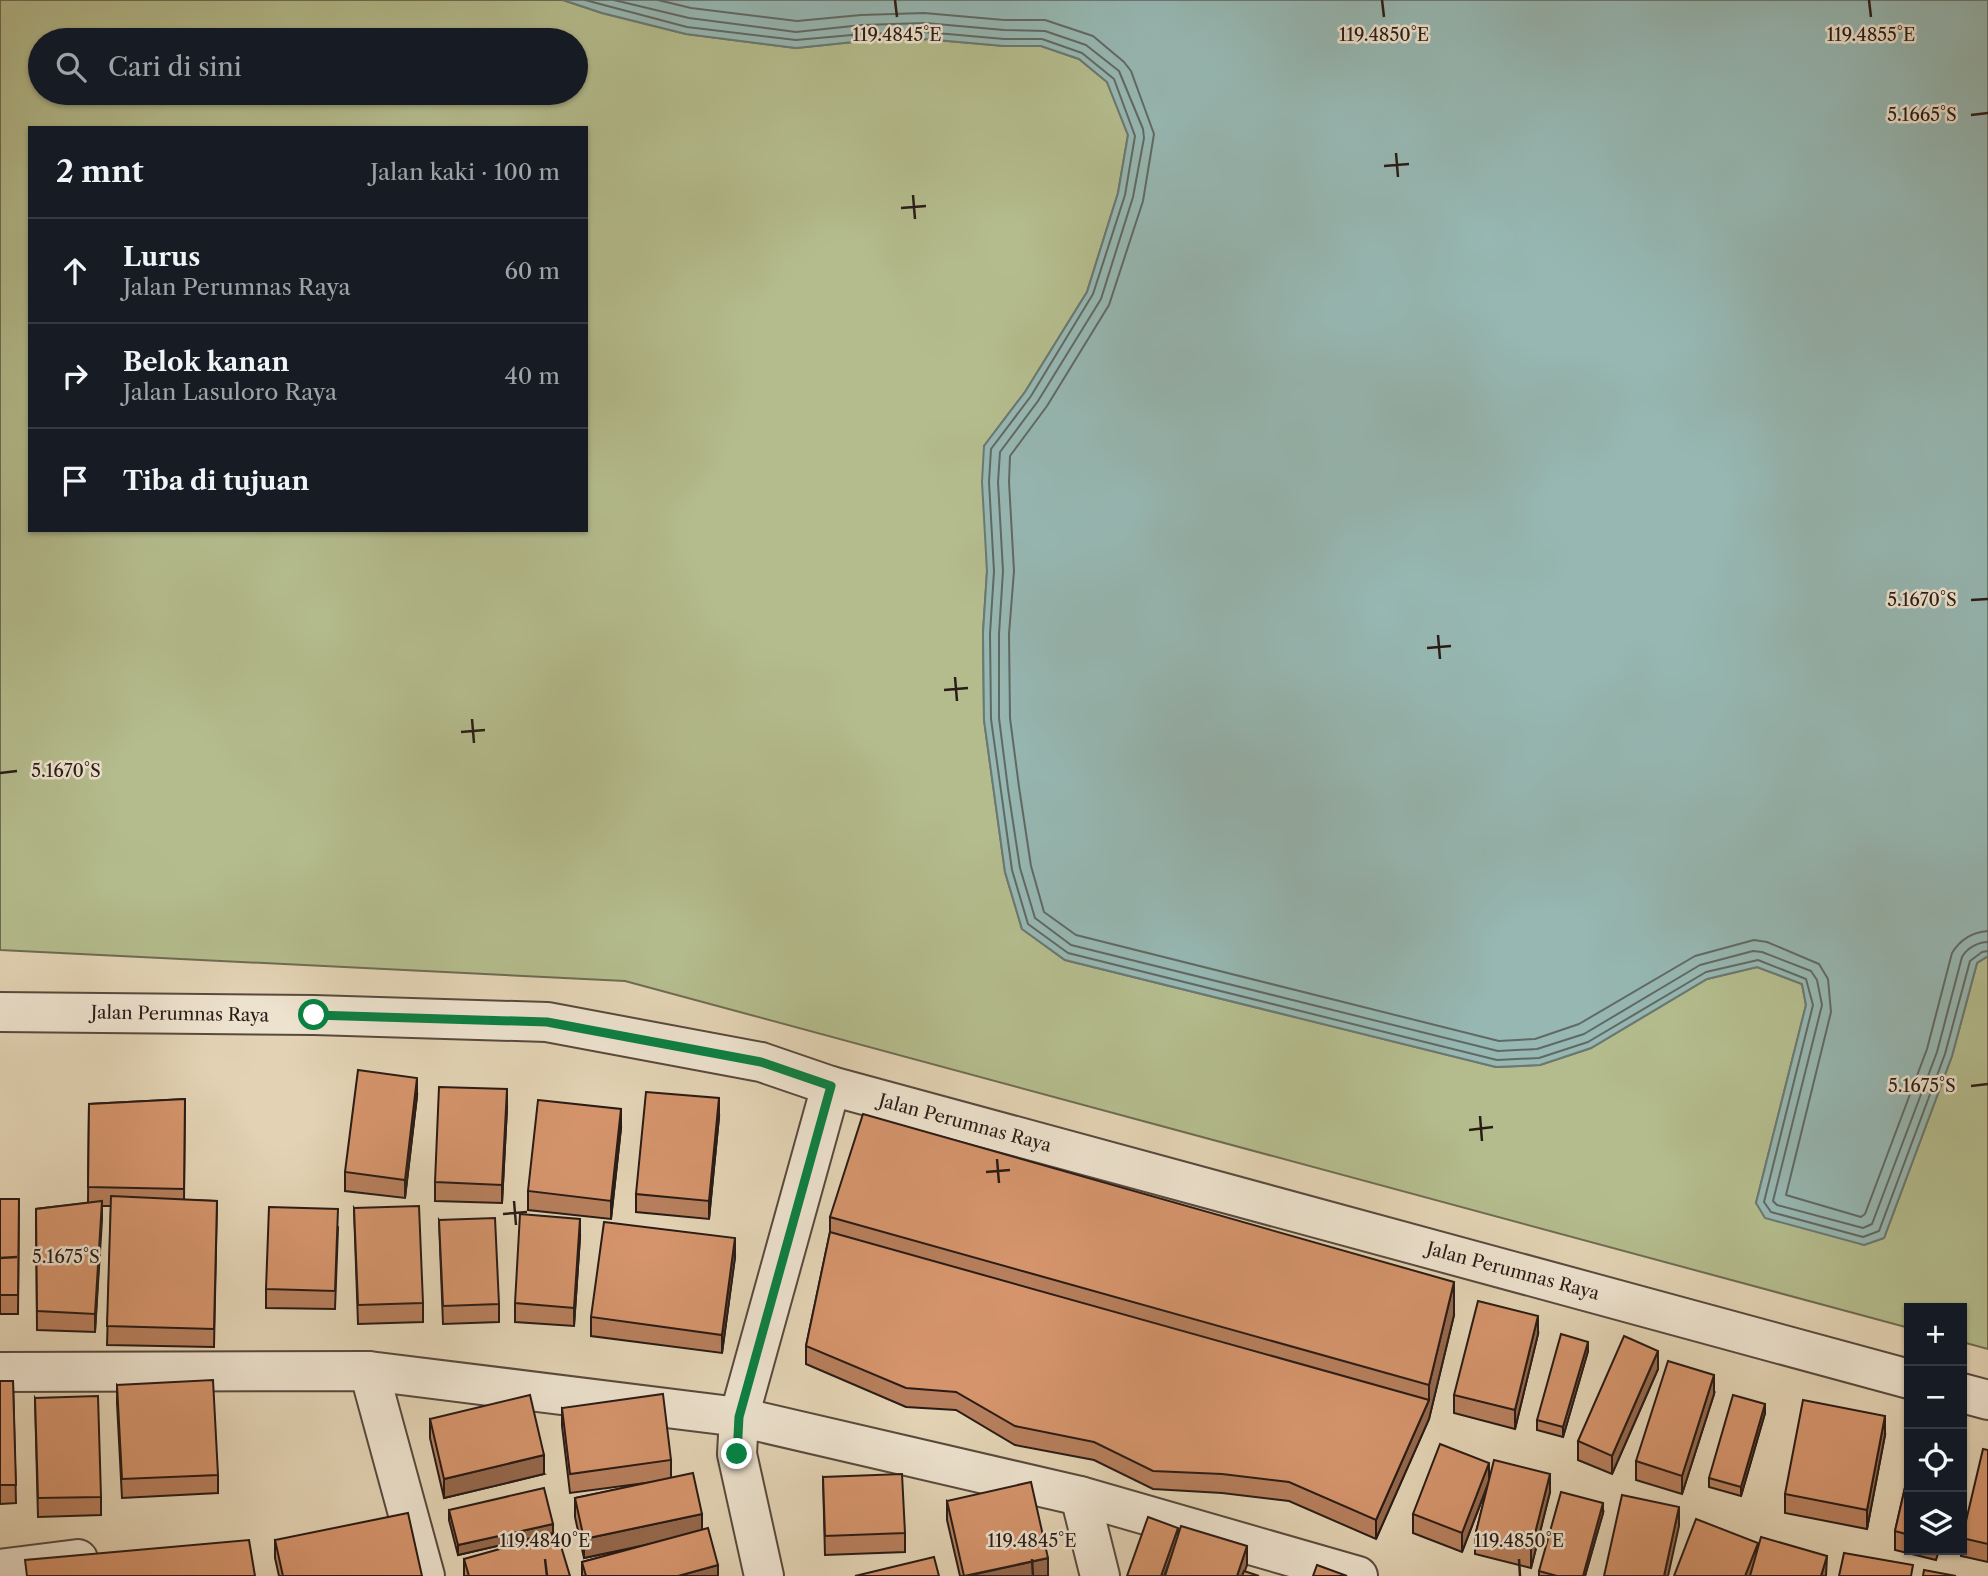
<!DOCTYPE html>
<html lang="id">
<meta charset="utf-8">
<style>
body{margin:0;font-family:"Libre Caslon Text",serif;background:#20242c;color:#f1f3f6}
.controls{position:absolute;right:21px;bottom:21px;display:grid;overflow:hidden;border-radius:0px;box-shadow:0 2px 5px #0004}
.controls button{width:63px;height:63px;display:grid;place-items:center;padding:0;border:0;border-bottom:2px solid #363941;background:#171b24;color:#f1f3f6;font:35px sans-serif}
.stop{position:absolute;width:21px;height:21px;margin:-16px;border:5px solid #0b8043;border-radius:50%;background:#fff}
.stop.end{background:#0b8043;border-color:#fff;box-shadow:0 2px 7px #0008}
.list{margin:0;padding:0;list-style:none}
h2{display:flex;justify-content:space-between;align-items:center;height:91px;margin:0;padding:0 28px;font-size:30px}
h2 small{font-size:23px;font-weight:400;color:#9ea1a6}
.list li{display:grid;grid-template-columns:46px 1fr auto;gap:21px;align-items:center;box-sizing:border-box;height:105px;padding:0 28px;border-top:2px solid #363941}
.list b{display:block;font-size:26px;white-space:nowrap}
.list p{margin:0;font-size:23px;white-space:nowrap;color:#9ea1a6}
.list em{font-size:23px;font-style:normal;color:#9ea1a6}
.icon{flex:none;width:38px;height:38px;fill:none;stroke:currentColor;stroke-width:2;stroke-linecap:round;stroke-linejoin:round}
.map{position:relative;flex:none;width:1988px;height:1576px;overflow:hidden}
.search{position:absolute;background:#171b24;box-shadow:0 2px 5px #0004;left:28px;top:28px;width:560px;height:77px;display:flex;align-items:center;gap:18px;box-sizing:border-box;padding:0 24px;border-radius:38px;color:#9ea1a6;font-size:26px}
.panel{position:absolute;background:#171b24;box-shadow:0 2px 5px #0004;left:28px;top:126px;width:560px;height:406px;border-radius:0px}
.map>svg:first-child{display:block}
.green{fill:#b4bc8d;stroke:#6e6c52;stroke-width:2;fill-rule:evenodd}
.water{fill:#96b7b2;stroke:#6a7974;stroke-width:2}
.lines{fill:none;stroke-linecap:round;stroke-linejoin:round}
.shore{stroke:#606964;stroke-width:2}
.minor-casing{stroke:#58493e;stroke-width:42}
.minor{stroke:#ede2ce;stroke-width:38}
.wall{fill:#b77f5d;stroke:#291b16;stroke-width:2}
.shaded-wall{fill:#95684c;stroke:#291b16;stroke-width:2}
.building{fill:#d5946c;stroke:#291b16;stroke-width:2}
.route{stroke:#0b8043;stroke-width:9}
.ticks{fill:none;stroke:#291b16;stroke-width:2.5}
.labels{text-anchor:middle;stroke-width:5;stroke-linejoin:round;paint-order:stroke}
.street-label{font-size:18px;fill:#291b16;stroke:#ede2ce}
.ticks-label{font-size:18px;text-anchor:middle;fill:#291b16;stroke:#ede2ce;stroke-width:5;stroke-linejoin:round;paint-order:stroke}
</style>
<div class="map">
<svg width="1988" height="1576" viewBox="0 0 1988 1576">
<rect width="100%" height="100%" fill="#e3d3b4"/>
<filter id="stains"><feTurbulence type="fractalNoise" baseFrequency=".00286" numOctaves="4"/><feColorMatrix values="0 0 0 0 .2 0 0 0 0 .09 0 0 0 0 .02 0 0 0 .5 -.17"/></filter>
<radialGradient id="worn" r=".72"><stop offset=".6" stop-color="#630" stop-opacity="0"/><stop offset="1" stop-color="#630" stop-opacity=".3"/></radialGradient>
<path class="green" d="M0,0H563L602,13L686,34L796,48L863,41L925,39L1004,46H1041L1079,59L1107,82L1128,135L1118,193L1087,292L1025,392L984,446L987,571L983,633L984,720L1005,872L1022,929L1065,960L1496,1067L1540,1065L1591,1048L1707,979L1757,967L1802,984L1806,1005L1756,1203L1864,1245L1884,1238L1952,1056L1977,963L1988,956V1349L1962,1342V1308H1909V1328L625,981L0,950ZM40,40H576V93H40ZM30,128H586V530H30Z"/>
<polygon class="water" points="563,0 1988,0 1988,956 1977,963 1952,1056 1884,1238 1864,1245 1765,1218 1756,1203 1806,1005 1802,984 1757,967 1707,979 1591,1048 1540,1065 1496,1067 1065,960 1022,929 1005,872 984,720 983,633 987,571 982,482 984,446 1025,392 1087,292 1118,193 1128,135 1107,82 1079,59 1041,46 1004,46 925,39 863,41 796,48 686,34 602,13"/>
<g class="lines">
<g class="shore">
<polyline points="585,0 687,27 796,40 863,34 925,32 1004,39 1042,39 1082,53 1114,79 1135,136 1125,195 1093,294 1031,396 991,449 989,482 994,571 990,634 991,719 1012,870 1028,924 1068,953 1497,1060 1539,1058 1588,1042 1706,972 1758,960 1806,979 1813,1005 1764,1202 1771,1212 1863,1237 1879,1231 1945,1054 1970,961 1982,952 1988,951"/>
<path d="M614,0L689,18L796,32L862,25L925,23L1004,30L1045,31L1086,45L1119,71L1143,129L1144,138L1133,197L1101,299L1038,401L1000,452L998,482L1003,571L999,634V718L1008,789L1020,868L1035,918L1071,945L1498,1051L1537,1049L1584,1034L1700,965L1753,951L1762,952L1811,971L1817,980L1822,1005L1773,1201L1777,1205L1863,1228L1872,1224L1937,1052L1962,957C1967,948 1978,942 1988,942"/>
<path d="M658,0L691,8L797,21L861,15L924,13L1004,20H1045L1093,36L1124,62L1131,71L1154,134L1143,201L1109,305L1047,406L1010,456L1009,482L1014,571L1009,634L1010,718L1019,787L1031,866L1044,912L1076,935L1499,1041L1535,1039L1579,1024L1695,956L1754,940L1767,942L1819,964L1828,979L1831,1012L1786,1195L1861,1217L1865,1214L1927,1049L1952,953C1960,940 1973,932 1988,931"/>
</g>
<defs>
<g id="minor">
<polyline points="0,1012 314,1015 547,1022 761,1062 831,1086 1909,1379"/>
<polyline points="369,1371 425,1576"/>
<polyline points="0,1372 369,1371 739,1417 1080,1496 1358,1576"/>
<polyline points="1962,1393 1988,1400"/>
<polyline points="1080,1496 1100,1576"/>
<polyline points="0,1569 78,1559"/>
<polyline points="764,1576 737,1454 739,1417 831,1086"/>
</g>
</defs>
<use href="#minor" class="minor-casing"/>
<use href="#minor" class="minor"/>
</g>
<g class="wall">
<polygon points="417,1096 405,1198 345,1191 345,1172"/>
<polygon points="185,1099 184,1200 217,1201 214,1347 107,1345 111,1206 102,1206 95,1332 37,1330 36,1209 88,1203 89,1104"/>
<polygon points="507,1108 502,1203 435,1201 435,1182"/>
<polygon points="719,1117 709,1219 636,1212 636,1194"/>
<polygon points="621,1128 611,1219 528,1210 528,1191"/>
<polygon points="0,1199 19,1199 18,1314 0,1314"/>
<polygon points="354,1208 423,1303 423,1322 358,1324"/>
<polygon points="830,1217 1454,1315 1429,1419 1376,1539 1289,1501 1222,1493 1153,1489 1094,1460 1015,1445 956,1410 906,1407 806,1364 806,1346 830,1232"/>
<polygon points="439,1220 499,1304 499,1322 443,1324"/>
<polygon points="338,1228 335,1309 266,1308 266,1289"/>
<polygon points="580,1237 574,1326 515,1322 515,1303"/>
<polygon points="735,1257 722,1353 591,1336 591,1317"/>
<polygon points="1538,1334 1515,1429 1454,1413 1454,1395"/>
<polygon points="1588,1351 1563,1437 1537,1430 1537,1420"/>
<polygon points="1658,1369 1612,1474 1578,1460 1578,1441"/>
<polygon points="0,1381 13,1381 16,1503 0,1504"/>
<polygon points="117,1385 218,1475 218,1493 122,1498 117,1403"/>
<polygon points="1714,1394 1682,1494 1636,1480 1636,1461"/>
<polygon points="35,1398 101,1497 101,1515 38,1517"/>
<polygon points="562,1408 671,1460 671,1478 702,1530 718,1576 582,1576 582,1562 654,1543 584,1558 575,1517 575,1498 653,1482 570,1493 562,1426"/>
<polygon points="1765,1413 1741,1496 1709,1487 1709,1478"/>
<polygon points="430,1419 544,1474 444,1498 430,1438"/>
<polygon points="1885,1435 1867,1529 1785,1513 1785,1494"/>
<polygon points="1988,1450 1988,1562 1961,1556 1962,1536"/>
<polygon points="1909,1470 1909,1550 1939,1550 1936,1560 1895,1550 1895,1531"/>
<polygon points="823,1477 905,1533 905,1552 825,1555"/>
<polygon points="1489,1479 1550,1492 1531,1568 1475,1554 1475,1536 1488,1485 1462,1552 1413,1533 1413,1514"/>
<polygon points="947,1501 1048,1576 960,1576 947,1520"/>
<polygon points="449,1510 553,1533 458,1555 449,1520"/>
<polygon points="1603,1513 1585,1576 1539,1576 1539,1571"/>
<polygon points="275,1540 422,1576 279,1576 275,1558"/>
<polygon points="464,1559 570,1576 464,1576"/>
</g>
<g class="shaded-wall">
<polygon points="417,1078 417,1096 405,1198 405,1180"/>
<polygon points="507,1089 507,1108 502,1203 502,1185"/>
<polygon points="719,1098 719,1117 709,1219 709,1201"/>
<polygon points="621,1109 621,1128 611,1219 611,1201"/>
<polygon points="102,1201 102,1220 95,1332 95,1314"/>
<polygon points="580,1219 580,1237 574,1326 574,1308"/>
<polygon points="735,1238 735,1257 722,1353 722,1335"/>
<polygon points="1454,1282 1454,1315 1429,1419 1376,1539 1376,1520 1429,1400 1429,1385"/>
<polygon points="1538,1316 1538,1334 1515,1429 1515,1410"/>
<polygon points="1588,1342 1588,1351 1563,1437 1563,1427"/>
<polygon points="1658,1351 1658,1369 1612,1474 1612,1456"/>
<polygon points="1714,1375 1714,1394 1682,1494 1682,1476"/>
<polygon points="1765,1404 1765,1413 1741,1496 1741,1487"/>
<polygon points="1885,1416 1885,1435 1867,1529 1867,1510"/>
<polygon points="544,1455 544,1474 444,1498 444,1479"/>
<polygon points="1489,1463 1489,1481 1462,1552 1462,1533"/>
<polygon points="1550,1474 1550,1492 1531,1568 1531,1549"/>
<polygon points="1603,1503 1603,1513 1585,1576 1583,1576"/>
<polygon points="1679,1507 1679,1526 1668,1576 1664,1576"/>
<polygon points="702,1514 702,1533 584,1558 584,1539"/>
<polygon points="553,1524 553,1533 458,1555 458,1545"/>
<polygon points="1178,1528 1178,1538 1164,1576 1161,1576"/>
<polygon points="1758,1543 1753,1576 1745,1576"/>
<polygon points="1247,1546 1247,1565 1243,1576 1237,1576"/>
<polygon points="1827,1556 1826,1576 1821,1576"/>
<polygon points="1048,1558 1048,1576 967,1576"/>
<polygon points="718,1565 718,1576 678,1576"/>
</g>
<g class="building">
<polygon points="358,1070 417,1078 405,1180 345,1172"/>
<polygon points="439,1087 507,1089 502,1185 435,1182"/>
<polygon points="646,1092 719,1098 709,1201 636,1194"/>
<polygon points="185,1099 184,1189 88,1187 89,1104"/>
<polygon points="538,1100 621,1109 611,1201 528,1191"/>
<polygon points="863,1114 1454,1282 1429,1385 830,1217"/>
<polygon points="111,1196 217,1201 214,1329 107,1326"/>
<polygon points="0,1199 19,1199 18,1295 0,1295"/>
<polygon points="102,1201 95,1314 37,1311 36,1209"/>
<polygon points="419,1206 423,1303 358,1305 354,1208"/>
<polygon points="269,1207 338,1209 335,1291 266,1289"/>
<polygon points="520,1214 580,1219 574,1308 515,1303"/>
<polygon points="495,1218 499,1304 443,1306 439,1220"/>
<polygon points="604,1222 735,1238 722,1335 591,1317"/>
<polygon points="830,1232 1429,1400 1376,1520 1289,1482 1222,1474 1153,1471 1094,1442 1015,1426 956,1392 906,1388 806,1346"/>
<polygon points="1478,1301 1538,1316 1515,1410 1454,1395"/>
<polygon points="1561,1334 1588,1342 1563,1427 1537,1420"/>
<polygon points="1624,1336 1658,1351 1612,1456 1578,1441"/>
<polygon points="1668,1361 1714,1375 1682,1476 1636,1461"/>
<polygon points="213,1380 218,1475 122,1479 117,1385"/>
<polygon points="0,1381 13,1381 16,1485 0,1485"/>
<polygon points="663,1394 671,1460 570,1474 562,1408"/>
<polygon points="530,1395 544,1455 444,1479 430,1419"/>
<polygon points="1733,1395 1765,1404 1741,1487 1709,1478"/>
<polygon points="98,1396 101,1497 38,1498 35,1398"/>
<polygon points="1803,1400 1885,1416 1867,1510 1785,1494"/>
<polygon points="1440,1444 1489,1463 1462,1533 1413,1514"/>
<polygon points="1983,1449 1988,1450 1988,1544 1962,1538"/>
<polygon points="1494,1460 1550,1474 1531,1549 1475,1536"/>
<polygon points="1909,1470 1909,1535 1895,1531"/>
<polygon points="693,1473 702,1514 584,1539 575,1498"/>
<polygon points="902,1474 905,1533 825,1536 823,1477"/>
<polygon points="1031,1482 1048,1558 964,1576 947,1501"/>
<polygon points="544,1488 553,1524 458,1545 449,1510"/>
<polygon points="1561,1492 1603,1503 1583,1576 1557,1576 1539,1571"/>
<polygon points="1622,1495 1679,1507 1664,1576 1604,1576"/>
<polygon points="408,1513 422,1576 283,1576 275,1540"/>
<polygon points="1148,1517 1178,1528 1161,1576 1127,1576"/>
<polygon points="1696,1519 1758,1543 1745,1576 1674,1576"/>
<polygon points="1181,1526 1247,1546 1237,1576 1165,1576"/>
<polygon points="708,1528 718,1565 678,1576 586,1576 582,1562"/>
<polygon points="557,1533 570,1576 469,1576 464,1559"/>
<polygon points="1761,1537 1827,1556 1821,1576 1750,1576"/>
<polygon points="249,1540 255,1576 27,1576 25,1560"/>
<polygon points="1844,1553 1913,1565 1911,1576 1839,1576"/>
<polygon points="934,1557 939,1576 855,1576"/>
<polygon points="1317,1565 1347,1576 1313,1576"/>
<polygon points="1924,1570 1956,1576 1923,1576"/>
<polygon points="1244,1571 1259,1576 1242,1576"/>
</g>
<g class="lines">
<polyline class="route" points="314,1015 547,1022 761,1062 831,1086 739,1417 737,1454"/>
</g>
<path class="ticks" d="M895,0L897,17M1382,0L1384,17M1869,0L1871,17M1971,115L1988,113M1396,153L1398,177M1384,166L1409,164M913,195L915,219M901,208L926,206M1971,600L1988,599M1438,635L1440,659M1427,648L1451,646M955,677L957,701M944,690L968,688M472,719L474,743M461,732L485,730M0,773L17,771M1971,1086L1988,1084M1480,1116L1482,1141M1469,1130L1493,1127M997,1159L999,1183M986,1172L1010,1170M514,1201L516,1225M503,1214L527,1212M0,1258L17,1257M545,1559L547,1576M1032,1559L1033,1576M1519,1559L1520,1576"/>
<g class="labels">
<g class="street-label">
<text transform="translate(180 1014) rotate(1)" y="6">Jalan Perumnas Raya</text>
<text transform="translate(965 1123) rotate(15)" y="6">Jalan Perumnas Raya</text>
<text transform="translate(1513 1271) rotate(15)" y="6">Jalan Perumnas Raya</text>
</g>
</g>
<g class="ticks-label">
<text x="897" y="41">119.4845°E</text>
<text x="1384" y="41">119.4850°E</text>
<text x="1871" y="41">119.4855°E</text>
<text x="1922" y="121">5.1665°S</text>
<text x="1922" y="606">5.1670°S</text>
<text x="66" y="777">5.1670°S</text>
<text x="1922" y="1092">5.1675°S</text>
<text x="66" y="1263">5.1675°S</text>
<text x="545" y="1547">119.4840°E</text>
<text x="1032" y="1547">119.4845°E</text>
<text x="1519" y="1547">119.4850°E</text>
</g>
<rect width="100%" height="100%" filter="url(#stains)"/>
<rect width="100%" height="100%" fill="url(#worn)"/>
</svg>
<div class="controls">
<button>+</button>
<button>−</button>
<button><svg class="icon" aria-label="locate" viewBox="0 0 24 24"><circle cx="12" cy="12" r="6"/><path d="M12 2v4M12 18v4M2 12h4M18 12h4"/></svg></button>
<button><svg class="icon" aria-label="layers" viewBox="0 0 24 24"><path d="M12 4l9 5-9 5-9-5zM3 14l9 5 9-5"/></svg></button>
</div>
<div class="stop" style="left:314px;top:1015px"></div>
<div class="stop end" style="left:737px;top:1454px"></div>
<div class="search"><svg class="icon" aria-label="search" viewBox="0 0 24 24"><circle cx="10" cy="10" r="6"/><path d="M15 15l6 6"/></svg>Cari di sini</div>
<section class="panel">
<h2>2 mnt<small>Jalan kaki · 100 m</small></h2>
<ul class="list">
<li><svg class="icon" aria-label="ahead" viewBox="0 0 24 24"><path d="M12 20V5M6 11l6-6 6 6"/></svg><div><b>Lurus</b><p>Jalan Perumnas Raya</p></div><em>60 m</em></li>
<li><svg class="icon" aria-label="right" viewBox="0 0 24 24"><path d="M7 20v-9h11M14 6l5 5-5 5"/></svg><div><b>Belok kanan</b><p>Jalan Lasuloro Raya</p></div><em>40 m</em></li>
<li><svg class="icon" aria-label="arrive" viewBox="0 0 24 24"><path d="M6 21V4h12l-3 4 3 4H6"/></svg><div><b>Tiba di tujuan</b></div></li>
</ul>
</section>
</div>
